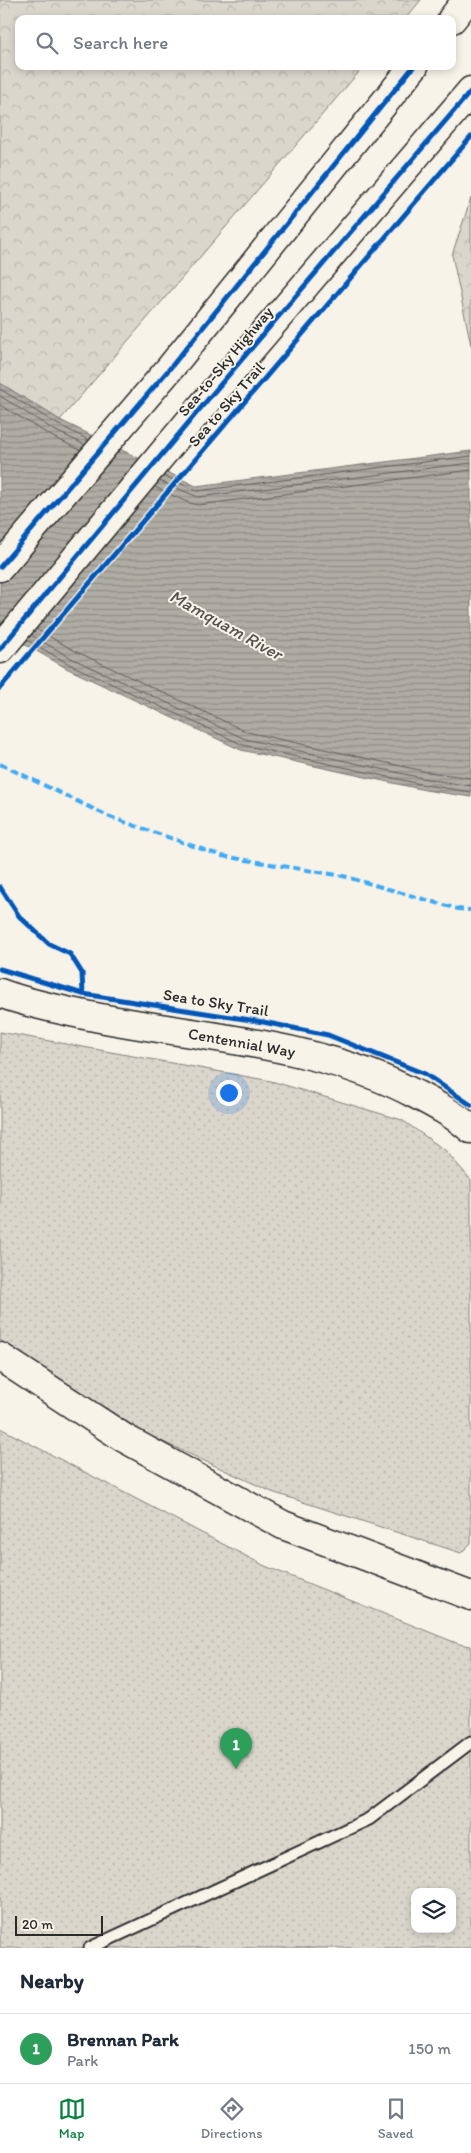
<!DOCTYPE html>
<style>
body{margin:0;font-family:Itim,sans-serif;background:#f6f6f7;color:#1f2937}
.controls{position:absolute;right:15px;bottom:15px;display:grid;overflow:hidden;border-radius:10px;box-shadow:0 2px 8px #0003}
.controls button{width:45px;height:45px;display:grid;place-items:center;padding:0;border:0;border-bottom:1px solid #e0e1e3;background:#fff;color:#1f2937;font:25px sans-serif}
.scale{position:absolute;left:15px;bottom:12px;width:88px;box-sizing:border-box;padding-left:5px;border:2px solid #2b2b2b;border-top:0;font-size:14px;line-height:18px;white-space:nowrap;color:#2b2b2b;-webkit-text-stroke:4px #f7f3e8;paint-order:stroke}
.you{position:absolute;left:228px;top:1092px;width:18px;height:18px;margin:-12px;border:4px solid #fff;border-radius:50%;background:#1a73e8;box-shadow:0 0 0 8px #1a73e833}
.badge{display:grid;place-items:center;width:32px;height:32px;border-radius:50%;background:#0b8043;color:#fff;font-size:16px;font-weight:700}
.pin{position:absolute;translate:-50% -41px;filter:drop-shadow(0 1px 2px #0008)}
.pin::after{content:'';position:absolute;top:26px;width:18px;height:15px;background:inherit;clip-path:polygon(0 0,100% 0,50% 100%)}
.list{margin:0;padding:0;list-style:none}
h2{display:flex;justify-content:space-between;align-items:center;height:65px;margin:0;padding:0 20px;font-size:21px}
h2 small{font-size:16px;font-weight:400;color:#747a83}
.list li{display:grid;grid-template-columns:32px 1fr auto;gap:15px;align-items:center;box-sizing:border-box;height:70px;padding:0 20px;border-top:1px solid #e0e1e3}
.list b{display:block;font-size:19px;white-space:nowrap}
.list p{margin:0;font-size:16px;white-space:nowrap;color:#747a83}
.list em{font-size:16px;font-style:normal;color:#747a83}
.icon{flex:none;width:28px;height:28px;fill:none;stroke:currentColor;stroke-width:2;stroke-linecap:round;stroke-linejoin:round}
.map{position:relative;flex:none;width:471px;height:1948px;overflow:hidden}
.search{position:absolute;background:#fff;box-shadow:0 2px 8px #0003;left:15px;right:15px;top:15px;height:55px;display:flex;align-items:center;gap:12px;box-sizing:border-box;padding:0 18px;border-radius:10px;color:#747a83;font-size:19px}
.sheet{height:135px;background:#fff}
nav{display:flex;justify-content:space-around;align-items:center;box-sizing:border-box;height:70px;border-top:1px solid #e0e1e3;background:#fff;font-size:14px;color:#747a83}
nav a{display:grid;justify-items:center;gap:2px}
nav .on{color:#0b8043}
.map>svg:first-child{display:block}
.forest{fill:url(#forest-crowns);stroke:#82807c}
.park{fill:url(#park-dots);stroke:#82807c;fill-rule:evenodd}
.water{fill:url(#water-rules);stroke:#7a7874}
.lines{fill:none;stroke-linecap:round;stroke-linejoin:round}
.shore{stroke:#605f5b;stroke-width:1}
.lane-casing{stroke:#2b2b2b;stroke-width:15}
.secondary-casing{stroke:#2b2b2b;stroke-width:31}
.highway-casing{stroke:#2b2b2b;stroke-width:31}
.lane{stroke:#f7f3e8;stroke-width:11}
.secondary{stroke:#f7f3e8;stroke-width:28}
.highway{stroke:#f7f3e8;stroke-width:28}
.quiet{stroke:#3fa9f5;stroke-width:4;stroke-dasharray:8 4;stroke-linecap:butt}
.cycleway-casing{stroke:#f7f3e8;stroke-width:8}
.cycleway{stroke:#0057b8;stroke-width:5}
.labels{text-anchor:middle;stroke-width:4;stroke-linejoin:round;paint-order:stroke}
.street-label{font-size:16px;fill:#2b2b2b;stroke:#f7f3e8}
.water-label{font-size:18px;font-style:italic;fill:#53524f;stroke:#f7f3e8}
</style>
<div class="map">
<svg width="471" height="1948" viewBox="0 0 471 1948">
<defs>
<pattern id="forest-crowns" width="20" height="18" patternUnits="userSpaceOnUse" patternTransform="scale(1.25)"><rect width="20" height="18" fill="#dad6cc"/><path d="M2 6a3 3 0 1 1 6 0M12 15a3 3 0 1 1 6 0" fill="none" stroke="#bbb8af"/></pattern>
<pattern id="park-dots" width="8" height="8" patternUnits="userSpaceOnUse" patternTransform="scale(1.25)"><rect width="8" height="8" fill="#dad6cc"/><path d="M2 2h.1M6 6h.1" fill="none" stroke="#bbb8af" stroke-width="1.8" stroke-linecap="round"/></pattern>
<pattern id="water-rules" width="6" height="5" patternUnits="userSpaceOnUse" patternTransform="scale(1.25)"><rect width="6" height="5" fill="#afaca4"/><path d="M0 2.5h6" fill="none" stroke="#8f8c86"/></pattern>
</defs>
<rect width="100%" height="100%" fill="#f7f3e8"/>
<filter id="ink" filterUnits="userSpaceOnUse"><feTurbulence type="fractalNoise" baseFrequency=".02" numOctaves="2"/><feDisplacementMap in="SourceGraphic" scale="10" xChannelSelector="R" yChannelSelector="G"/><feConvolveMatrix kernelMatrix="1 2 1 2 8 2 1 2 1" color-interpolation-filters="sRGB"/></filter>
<g filter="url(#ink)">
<g class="forest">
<polygon points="0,0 421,0 405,19 19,19 19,66 364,66 60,420 0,383"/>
<polygon points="471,198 471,345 452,255"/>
</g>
<g class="park">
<polygon points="0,1032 271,1081 402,1120 446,1151 471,1180 471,1543 461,1553 272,1492 146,1434 0,1340"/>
<path d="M0,1428L265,1566L459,1644L471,1646V1948H0ZM415,1892H452V1929H415Z"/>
</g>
<polygon class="water" points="0,383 60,420 196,486 471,451 471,797 425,790 241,750 66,668 0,630"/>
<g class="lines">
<g class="shore">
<polyline points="0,389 57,424 89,440"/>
<polyline points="0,396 54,430 85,445"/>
<polyline points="0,405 51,436 80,450"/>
<polyline points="164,476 197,491 471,456"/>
<polyline points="160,481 198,497 471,463"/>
<polyline points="155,487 189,503 198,505 471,470"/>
<polyline points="36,629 75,651 247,732 428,772 471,778"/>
<polyline points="31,635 71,658 245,739 427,779 471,786"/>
<polyline points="27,640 69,664 243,745 425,785 471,792"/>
</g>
<defs>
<polyline id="lane" points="90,1948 369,1819 471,1742"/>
<path id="secondary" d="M0,993C26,1003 53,1008 80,1014C193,1038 314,1040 417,1095C436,1105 455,1115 471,1129"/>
<g id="highway">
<polyline points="452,19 467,0"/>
<polyline points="0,567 171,367 414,66"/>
<polyline points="0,649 214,392 471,91"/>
<polyline points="0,1357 124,1438 283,1525 471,1596"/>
</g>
</defs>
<use href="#lane" class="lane-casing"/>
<use href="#secondary" class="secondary-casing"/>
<use href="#highway" class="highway-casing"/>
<use href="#lane" class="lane"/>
<use href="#secondary" class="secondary"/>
<use href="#highway" class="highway"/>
<polyline class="quiet" points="0,764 110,817 222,856 343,876 458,909 471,910"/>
<defs>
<g id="cycleway">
<polyline points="0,567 171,367 414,66"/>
<polyline points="0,649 214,392 471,91"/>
<polyline points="0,688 471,137"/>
<polyline points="0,887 19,916 49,944 70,954 82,973 83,994"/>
<polyline points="0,969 83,994 263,1022 328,1035 425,1074 471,1105"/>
</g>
</defs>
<use href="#cycleway" class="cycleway-casing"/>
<use href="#cycleway" class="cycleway"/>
</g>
</g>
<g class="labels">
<g class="street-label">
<text transform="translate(225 361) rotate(-50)" y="6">Sea-to-Sky Highway</text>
<text transform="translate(226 404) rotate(-49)" y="6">Sea to Sky Trail</text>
<text transform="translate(216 1002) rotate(9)" y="6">Sea to Sky Trail</text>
<text transform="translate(242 1042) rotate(10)" y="6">Centennial Way</text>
</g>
<g class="water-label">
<text transform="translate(226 625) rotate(29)" y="6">Mamquam River</text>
</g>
</g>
</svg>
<div class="controls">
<button><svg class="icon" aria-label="layers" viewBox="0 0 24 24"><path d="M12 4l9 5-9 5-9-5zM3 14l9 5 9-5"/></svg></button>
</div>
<div class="scale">20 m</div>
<div class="you"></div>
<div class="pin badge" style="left:236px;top:1769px;background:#2e9e5b">1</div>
<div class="search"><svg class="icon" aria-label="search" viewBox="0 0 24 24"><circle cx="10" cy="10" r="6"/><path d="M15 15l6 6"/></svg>Search here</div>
</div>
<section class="sheet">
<h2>Nearby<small></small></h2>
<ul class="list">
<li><span class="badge" style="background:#2e9e5b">1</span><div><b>Brennan Park</b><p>Park</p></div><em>150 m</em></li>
</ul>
</section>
<nav>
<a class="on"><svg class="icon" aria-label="map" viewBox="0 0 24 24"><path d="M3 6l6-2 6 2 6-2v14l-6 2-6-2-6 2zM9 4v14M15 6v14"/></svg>Map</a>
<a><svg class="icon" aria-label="directions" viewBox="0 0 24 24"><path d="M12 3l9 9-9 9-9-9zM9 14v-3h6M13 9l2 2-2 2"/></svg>Directions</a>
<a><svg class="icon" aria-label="saved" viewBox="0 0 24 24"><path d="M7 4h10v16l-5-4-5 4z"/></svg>Saved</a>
</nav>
